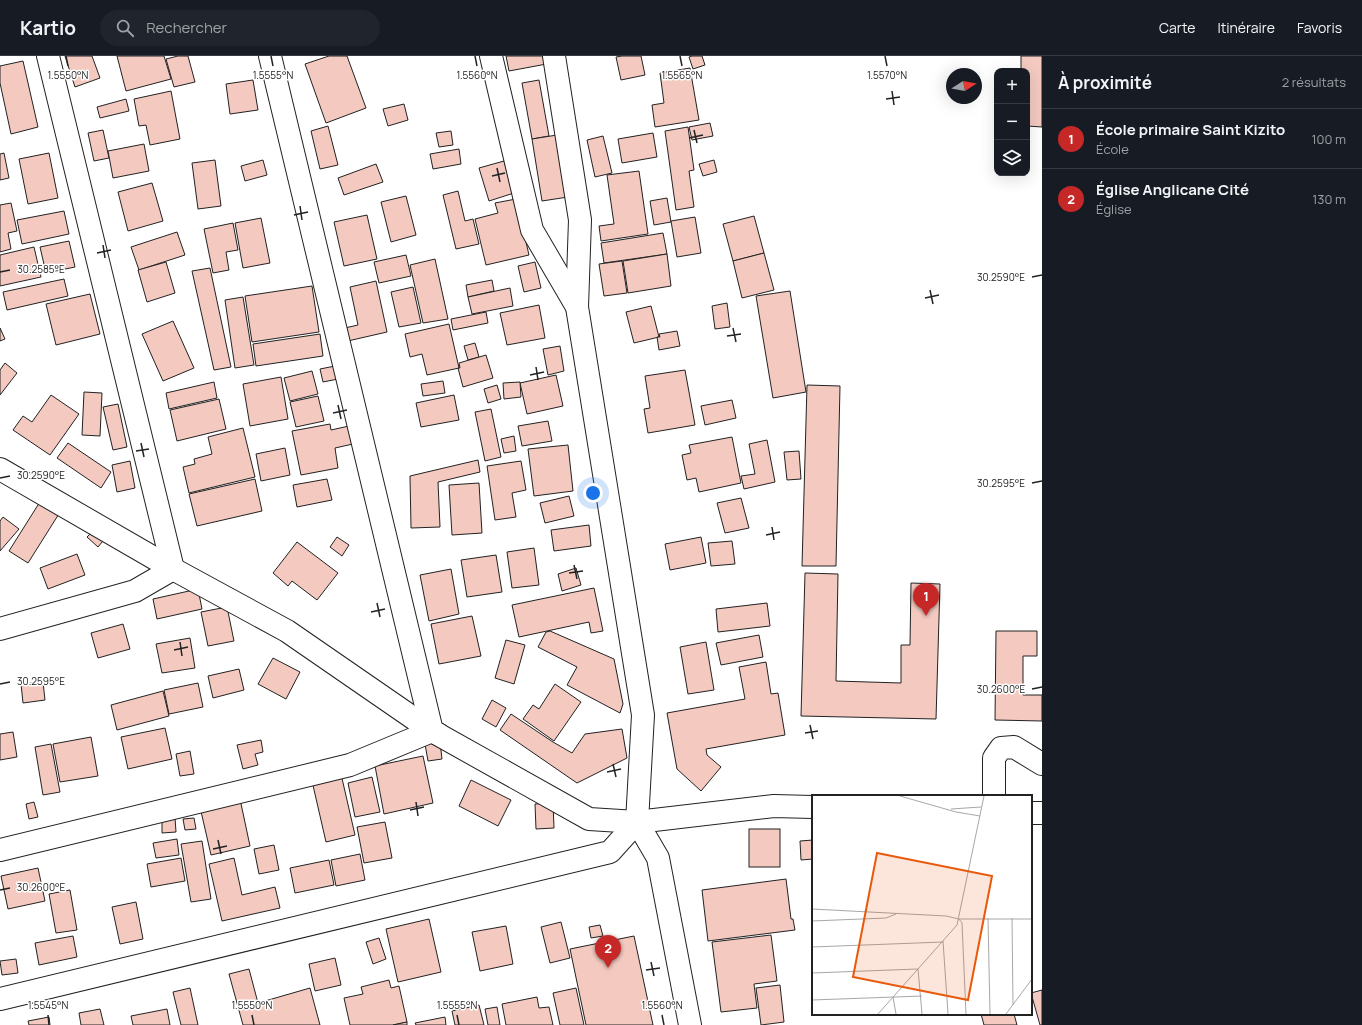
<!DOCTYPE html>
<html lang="fr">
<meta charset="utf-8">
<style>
body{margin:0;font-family:Manrope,sans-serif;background:#20242c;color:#f1f3f6}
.controls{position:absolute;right:12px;top:12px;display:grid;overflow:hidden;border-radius:8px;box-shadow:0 4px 16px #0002}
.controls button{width:36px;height:36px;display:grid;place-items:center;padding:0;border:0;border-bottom:1px solid #363941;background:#171b24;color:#f1f3f6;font:20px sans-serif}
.compass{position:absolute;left:946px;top:12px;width:36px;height:36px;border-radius:50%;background:#171b24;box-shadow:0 4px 16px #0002;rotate:79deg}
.you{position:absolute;left:593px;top:437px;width:14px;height:14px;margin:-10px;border:3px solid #fff;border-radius:50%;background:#1a73e8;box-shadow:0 0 0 6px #1a73e833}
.badge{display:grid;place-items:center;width:26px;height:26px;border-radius:50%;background:#c62828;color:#fff;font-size:13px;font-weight:700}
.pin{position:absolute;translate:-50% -33px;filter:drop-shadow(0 1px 2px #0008)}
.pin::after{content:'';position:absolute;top:21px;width:14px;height:12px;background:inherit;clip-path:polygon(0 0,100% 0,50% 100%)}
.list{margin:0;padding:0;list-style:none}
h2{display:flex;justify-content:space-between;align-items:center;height:52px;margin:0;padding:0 16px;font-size:17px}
h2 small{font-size:13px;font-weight:400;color:#9ea1a6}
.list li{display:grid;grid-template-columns:26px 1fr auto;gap:12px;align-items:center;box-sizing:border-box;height:60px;padding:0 16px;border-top:1px solid #363941}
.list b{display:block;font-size:15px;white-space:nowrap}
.list p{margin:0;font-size:13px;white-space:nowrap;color:#9ea1a6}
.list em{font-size:13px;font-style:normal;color:#9ea1a6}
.icon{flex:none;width:22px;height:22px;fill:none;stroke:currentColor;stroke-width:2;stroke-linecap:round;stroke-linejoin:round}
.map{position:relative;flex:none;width:1042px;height:969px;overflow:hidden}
header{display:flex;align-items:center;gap:24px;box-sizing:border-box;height:56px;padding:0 20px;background:#171b24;border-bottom:1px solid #363941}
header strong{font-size:19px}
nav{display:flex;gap:22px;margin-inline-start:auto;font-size:14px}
.search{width:280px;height:36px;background:#20242c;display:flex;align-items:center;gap:10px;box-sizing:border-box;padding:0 14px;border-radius:22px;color:#9ea1a6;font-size:15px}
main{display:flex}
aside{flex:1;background:#171b24}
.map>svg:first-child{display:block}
.building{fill:#f3c9c0;stroke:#222}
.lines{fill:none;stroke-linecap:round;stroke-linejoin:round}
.minor-casing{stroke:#222;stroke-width:24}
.minor{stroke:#fff;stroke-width:22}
.ticks{fill:none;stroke:#222;stroke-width:1.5}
.inset-road{fill:none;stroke:#a7a7a7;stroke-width:1}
.view{fill:#e8590c;fill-opacity:0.15;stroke:#e8590c;stroke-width:2}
.inset-edge{fill:none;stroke:#222;stroke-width:2}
.ticks-label{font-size:10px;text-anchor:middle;fill:#222;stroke:#fff;stroke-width:3;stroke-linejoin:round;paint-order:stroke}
</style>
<header>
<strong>Kartio</strong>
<div class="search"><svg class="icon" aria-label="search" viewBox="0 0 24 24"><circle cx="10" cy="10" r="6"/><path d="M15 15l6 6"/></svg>Rechercher</div>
<nav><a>Carte</a><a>Itinéraire</a><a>Favoris</a></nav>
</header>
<main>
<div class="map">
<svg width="1042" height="969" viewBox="0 0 1042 969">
<rect width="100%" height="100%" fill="#fff"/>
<g class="building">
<polygon points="65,0 92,0 100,22 75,31"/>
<polygon points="117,0 164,0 171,23 126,35"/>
<polygon points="178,0 188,0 195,26 174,31 166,3"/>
<polygon points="329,0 347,0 366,52 326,67 305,8"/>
<polygon points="506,0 550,0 552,7 509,15"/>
<polygon points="622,0 641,0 645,19 621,24 616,1"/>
<polygon points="692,0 702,0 705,9 693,13 689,1"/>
<polygon points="1021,0 1042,0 1042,71 1027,70 1027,15 1021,15"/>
<polygon points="23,5 38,71 11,78 0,27 0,10"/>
<polygon points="690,12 699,64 655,71 652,49 664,47 660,17"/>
<polygon points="253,24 258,54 230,58 226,28"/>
<polygon points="539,24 549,80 532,83 522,27"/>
<polygon points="171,35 180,83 150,89 146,69 139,70 134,43"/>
<polygon points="126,43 129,55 100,62 97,51"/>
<polygon points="404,48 408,64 388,70 383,53"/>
<polygon points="710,67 713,80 692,84 689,71"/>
<polygon points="328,70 338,109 320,113 311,75"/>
<polygon points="688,71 694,114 689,115 694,151 676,154 665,75"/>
<polygon points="103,74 109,102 94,105 88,77"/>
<polygon points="451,75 453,89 439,91 436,77"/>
<polygon points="653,77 657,101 622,107 618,83"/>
<polygon points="557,79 568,141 542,145 532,83"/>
<polygon points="603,80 612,117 595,121 587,84"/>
<polygon points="144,88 149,115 113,122 108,95"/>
<polygon points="459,93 461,108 433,113 430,98"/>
<polygon points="4,97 9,122 0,124 0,98"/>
<polygon points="49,97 58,142 28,148 19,103"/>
<polygon points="215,104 221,150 198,153 192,107"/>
<polygon points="263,104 267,119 245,125 241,110"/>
<polygon points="714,104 717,116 703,120 699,108"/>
<polygon points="504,105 514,137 489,145 479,112"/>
<polygon points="376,108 383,126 344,139 338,122"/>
<polygon points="639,115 648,178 601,185 599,170 614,168 607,119"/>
<polygon points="152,127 163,165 128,175 118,136"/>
<polygon points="458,135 465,165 473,163 479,188 456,193 443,139"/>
<polygon points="406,140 416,179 391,186 381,146"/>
<polygon points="667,142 671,166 654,169 650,145"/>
<polygon points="516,143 529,199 486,209 475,163 498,157 495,147"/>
<polygon points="11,147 17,175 8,177 11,193 0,196 0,149"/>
<polygon points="64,155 69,178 22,188 17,164"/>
<polygon points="367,159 377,203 344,210 334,166"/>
<polygon points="754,160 764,197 733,205 723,168"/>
<polygon points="695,161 701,197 677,201 671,165"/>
<polygon points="261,162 270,207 243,212 235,167"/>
<polygon points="233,167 238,194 226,196 229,214 213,217 204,173"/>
<polygon points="177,176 185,199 139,214 131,191"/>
<polygon points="663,177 667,198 604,207 601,187"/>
<polygon points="69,185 75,211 46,217 40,191"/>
<polygon points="34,191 41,221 0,230 0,199"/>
<polygon points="764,197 774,234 742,242 733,205"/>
<polygon points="667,198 671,230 628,237 623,205"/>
<polygon points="406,199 411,220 379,227 374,206"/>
<polygon points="435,203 448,263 423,267 410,209"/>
<polygon points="622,205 627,237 604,240 599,208"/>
<polygon points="166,206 175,237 147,246 138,214"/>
<polygon points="535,206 541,232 524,236 518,210"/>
<polygon points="210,212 231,311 214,314 192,215"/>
<polygon points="64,223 68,240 7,254 3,236"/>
<polygon points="492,224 494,235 468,241 466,229"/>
<polygon points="376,225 387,276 339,287 336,274 358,269 350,231"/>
<polygon points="312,230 319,276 252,286 245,240"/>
<polygon points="413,231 421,267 399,271 391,236"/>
<polygon points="510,232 513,250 472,258 468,241"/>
<polygon points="790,235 806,336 773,342 756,240"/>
<polygon points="90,238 100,278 56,289 46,248"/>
<polygon points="243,241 254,309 235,312 225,244"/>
<polygon points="727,247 730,271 715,273 712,250"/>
<polygon points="539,249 545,282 507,289 500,257"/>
<polygon points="651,250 659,281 634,287 626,256"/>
<polygon points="486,256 488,267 453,274 451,263"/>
<polygon points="173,265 194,312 163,325 142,278"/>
<polygon points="449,268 459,312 427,319 422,298 410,301 405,278"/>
<polygon points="0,272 5,283 0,285"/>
<polygon points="677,275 680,290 659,294 657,281 660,281 659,278"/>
<polygon points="320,278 323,300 256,310 253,288"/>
<polygon points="475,287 479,301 468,304 464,290"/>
<polygon points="560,290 564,315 548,319 543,293"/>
<polygon points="486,299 493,322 463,331 458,312 460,312 459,307"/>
<polygon points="5,307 17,317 0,339 0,314"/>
<polygon points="335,310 338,323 323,326 320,313"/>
<polygon points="685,314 695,369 648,377 644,353 650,352 645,320"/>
<polygon points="312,315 318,338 290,345 284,322"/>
<polygon points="556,319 563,350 527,358 520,327"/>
<polygon points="281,321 288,363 250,370 243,328"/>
<polygon points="443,325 445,337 423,340 421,328"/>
<polygon points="214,326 217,342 169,353 166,337"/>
<polygon points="520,326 521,341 504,343 503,327"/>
<polygon points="497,329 501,343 488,347 484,333"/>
<polygon points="807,329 840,330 836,510 802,510"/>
<polygon points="84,336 102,337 100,380 82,379"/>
<polygon points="51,339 79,358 50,399 13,374 23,360 32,366"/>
<polygon points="454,339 459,364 421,371 416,347"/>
<polygon points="318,340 324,365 296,371 290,346"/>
<polygon points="219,343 226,373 177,385 170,354"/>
<polygon points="732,344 736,362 705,369 701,350"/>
<polygon points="118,348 127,391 113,394 103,351"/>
<polygon points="491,353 501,401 485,405 475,356"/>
<polygon points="548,365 552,385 522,390 518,370"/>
<polygon points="330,368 331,374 349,370 353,388 335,392 338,412 301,419 292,375"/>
<polygon points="243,372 255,421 189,437 183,411 195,408 194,403 212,398 208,381"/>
<polygon points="514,380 516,395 504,397 501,383"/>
<polygon points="732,381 741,427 699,436 696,422 687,424 682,399 691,397 689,389"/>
<polygon points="767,384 775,426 744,433 741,420 755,418 749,388"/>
<polygon points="68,387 111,416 101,432 57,402"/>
<polygon points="568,389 573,435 534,440 528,393"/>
<polygon points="285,392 290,419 261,425 256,398"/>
<polygon points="799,395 801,423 787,424 784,396"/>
<polygon points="478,404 480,416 438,426 440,471 411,472 410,420"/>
<polygon points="130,405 135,432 117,436 112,409"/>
<polygon points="521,405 526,434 512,437 516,461 495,464 487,410"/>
<polygon points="255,423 262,455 197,470 189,438"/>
<polygon points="327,423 332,444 297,451 293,429"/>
<polygon points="479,427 482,477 452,479 449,429"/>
<polygon points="569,440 574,460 545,467 540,447"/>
<polygon points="43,441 62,453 28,507 9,495"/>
<polygon points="741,442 749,472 725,477 717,447"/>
<polygon points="3,461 19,473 0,495 0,465"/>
<polygon points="589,469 591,490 554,495 551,474"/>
<polygon points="97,471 107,480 98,491 87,481"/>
<polygon points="337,481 349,489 342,500 330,491"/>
<polygon points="701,481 706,507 670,514 665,488"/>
<polygon points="732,485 735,508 711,510 708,487"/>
<polygon points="297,486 338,517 317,544 292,525 288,530 273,517"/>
<polygon points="534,492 539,529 512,532 507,496"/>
<polygon points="77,498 85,519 48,533 40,512"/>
<polygon points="496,499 502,536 467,541 461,504"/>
<polygon points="576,512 581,529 562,535 558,518"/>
<polygon points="451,513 459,558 429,565 420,519"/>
<polygon points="805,517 838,518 836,625 901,627 901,589 910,589 911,527 940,528 936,663 801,660"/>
<polygon points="594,532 603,575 591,577 589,566 519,581 512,549"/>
<polygon points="198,533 202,553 157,563 153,543"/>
<polygon points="767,547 770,570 718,576 716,553"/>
<polygon points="227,551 234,585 208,590 201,556"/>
<polygon points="472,560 481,600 439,608 431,568"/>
<polygon points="123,568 130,593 98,602 91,577"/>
<polygon points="550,575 614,603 623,648 620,657 567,629 577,611 538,591 546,576"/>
<polygon points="996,575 1037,575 1037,600 1023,600 1023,639 1042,639 1042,665 995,664"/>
<polygon points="759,579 763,601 721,609 716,587"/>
<polygon points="190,582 195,612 162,617 156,588"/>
<polygon points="506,584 525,589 514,628 495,622"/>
<polygon points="706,586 714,634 688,638 680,591"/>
<polygon points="273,602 300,616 286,643 258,628"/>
<polygon points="766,606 771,638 778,637 785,679 706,693 707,699 721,711 701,735 677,713 667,657 745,643 739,611"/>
<polygon points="239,613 244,634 213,642 208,620"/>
<polygon points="43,626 45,644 23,647 21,628"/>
<polygon points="198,627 203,651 169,658 164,634"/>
<polygon points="555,628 581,646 554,685 523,663 533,649 539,653"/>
<polygon points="163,635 169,660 117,674 111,649"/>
<polygon points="492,644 506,652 496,671 482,663"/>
<polygon points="511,658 553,686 572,697 585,678 622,673 627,702 577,727 500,674"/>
<polygon points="165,672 172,703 128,713 121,681"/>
<polygon points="13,676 17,701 0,704 0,678"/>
<polygon points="91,681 98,720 60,726 53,688"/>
<polygon points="261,684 263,696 255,698 258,709 243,713 237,689"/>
<polygon points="440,686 442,703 428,705 425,688"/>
<polygon points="51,688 60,736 43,739 35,691"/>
<polygon points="190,695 194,718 180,720 176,698"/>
<polygon points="423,700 433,747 384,758 375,710"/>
<polygon points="341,718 355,779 326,786 312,725"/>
<polygon points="372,721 380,756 355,761 348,727"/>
<polygon points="471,724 511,744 498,770 459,750"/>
<polygon points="240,743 250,790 211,799 200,751"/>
<polygon points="34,746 38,761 29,763 26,748"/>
<polygon points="553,747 554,772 536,773 535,748"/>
<polygon points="162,762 175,762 176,776 162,777"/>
<polygon points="194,762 196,773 185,774 183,763"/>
<polygon points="385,766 392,802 364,807 357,771"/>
<rect x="749" y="773" width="31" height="38"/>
<polygon points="177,783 179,799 156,802 153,787"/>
<polygon points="813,784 813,803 801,804 800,785"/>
<polygon points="202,785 211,843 191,846 181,788"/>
<polygon points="274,789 279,814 259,818 254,793"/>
<polygon points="360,798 365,824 336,830 331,804"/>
<polygon points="181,802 185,825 151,831 147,808"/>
<polygon points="234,802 242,839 275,831 280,852 222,865 209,808"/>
<polygon points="329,804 334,829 295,837 290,812"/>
<polygon points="38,812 45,845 8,853 1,820"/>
<polygon points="786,823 791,863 793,863 795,874 708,885 702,834"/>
<polygon points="70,834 77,874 56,877 49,838"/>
<polygon points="136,846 143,883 120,888 112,851"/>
<polygon points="429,863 441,916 398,926 386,873"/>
<polygon points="561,866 570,902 550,907 541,871"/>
<polygon points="600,869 603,880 591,882 589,871"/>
<polygon points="506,870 513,908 480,915 472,876"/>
<polygon points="771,879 777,925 754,928 757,952 721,956 712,886"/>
<polygon points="73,880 77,901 39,909 35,887"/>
<polygon points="634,880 653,969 586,969 570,893"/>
<polygon points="379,882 386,903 373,908 366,886"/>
<polygon points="335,902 341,929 315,935 309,908"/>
<polygon points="16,903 18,917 2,919 0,905"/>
<polygon points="249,913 258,947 310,932 320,969 243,969 229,918"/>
<polygon points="389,924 391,932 399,930 407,966 393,969 350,969 344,942 363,938 361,931"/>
<polygon points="780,929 784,966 761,969 756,932"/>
<polygon points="190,932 198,969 181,969 173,936"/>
<polygon points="576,932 584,969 560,969 553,937"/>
<polygon points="1042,934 1042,969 1040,969 1031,937"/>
<polygon points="537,941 539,952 549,951 553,969 506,969 502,948"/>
<polygon points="479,949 484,969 455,969 452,955"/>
<polygon points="497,951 500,969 488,969 485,953"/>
<polygon points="100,953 104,969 81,969 79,957"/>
<polygon points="167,953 170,969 133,969 131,960"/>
<polygon points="981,958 1014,958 1017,969 984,969"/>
<polygon points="49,961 50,969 29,969 28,965"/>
<polygon points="445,961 446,969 416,969 415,967"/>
<polygon points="407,966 407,969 393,969"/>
</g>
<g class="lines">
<defs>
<g id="minor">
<polyline points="48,0 173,513"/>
<polyline points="270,0 432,675 438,678"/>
<polyline points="491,0 532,174 577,251"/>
<polyline points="554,0 580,164 577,251 643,659 637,766 658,802 690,969"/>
<polyline points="0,413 173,513 287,575 432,675 589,763 637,766 774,750 813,751"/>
<polyline points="0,573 135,535 173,513"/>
<polyline points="994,740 994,702 1001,692 1014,691 1042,708"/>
<polyline points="1031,757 1042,757"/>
<polyline points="0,794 350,709 432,675"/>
<polyline points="0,943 610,796 637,766"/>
</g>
</defs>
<use href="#minor" class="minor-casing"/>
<use href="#minor" class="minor"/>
</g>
<path class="ticks" d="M66,0L68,10M271,0L273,10M475,0L477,10M680,0L682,10M885,0L887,10M892,35L894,49M886,43L900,41M694,74L697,87M689,82L703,79M497,112L500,126M492,120L505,117M300,150L302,164M294,159L308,156M103,189L105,202M97,197L111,194M0,216L10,214M1032,221L1042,219M930,234L933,248M925,242L939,239M733,272L736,286M727,280L741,278M536,311L538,324M530,319L544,316M338,349L341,363M333,357L347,354M141,387L144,401M136,395L149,393M0,422L10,420M1032,427L1042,425M772,471L774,484M766,479L780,476M574,509L577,523M569,517L583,515M377,547L380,561M371,556L385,553M180,586L182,600M174,594L188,591M0,628L10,626M1032,633L1042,631M810,669L813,683M805,677L818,675M613,708L616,721M607,716L621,713M416,746L418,760M410,754L424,751M218,784L221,798M213,793L227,790M0,834L10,832M651,906L654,920M646,914L660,912M48,959L49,969M252,959L254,969M457,959L459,969M662,959L664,969"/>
<g transform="translate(812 739)">
<rect width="220" height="220" fill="#fff"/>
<path class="inset-road" d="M88,1L144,17L168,21M139,14L169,12M0,114L134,121L147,124H220M176,123L178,219M200,123L201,210M147,124L150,128L154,219M0,126L74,123L84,119M131,146L136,219M0,152L131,147M106,174L110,219M0,178L106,174M81,202L84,219M0,205L110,201M66,219L145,130L172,1M194,219L220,184"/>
<path class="view" d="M65,58L180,81L156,205L41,182Z"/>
<rect width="220" height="220" class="inset-edge"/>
</g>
<g class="ticks-label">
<text x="68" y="23">1.5550°N</text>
<text x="273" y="23">1.5555°N</text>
<text x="477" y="23">1.5560°N</text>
<text x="682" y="23">1.5565°N</text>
<text x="887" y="23">1.5570°N</text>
<text x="41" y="217">30.2585°E</text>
<text x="1001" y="225">30.2590°E</text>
<text x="41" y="423">30.2590°E</text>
<text x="1001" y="431">30.2595°E</text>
<text x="41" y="629">30.2595°E</text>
<text x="1001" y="637">30.2600°E</text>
<text x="41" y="835">30.2600°E</text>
<text x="48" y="953">1.5545°N</text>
<text x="252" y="953">1.5550°N</text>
<text x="457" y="953">1.5555°N</text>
<text x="662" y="953">1.5560°N</text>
</g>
</svg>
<div class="controls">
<button>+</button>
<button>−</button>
<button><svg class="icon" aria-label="layers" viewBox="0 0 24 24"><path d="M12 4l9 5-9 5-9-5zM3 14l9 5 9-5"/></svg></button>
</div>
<svg class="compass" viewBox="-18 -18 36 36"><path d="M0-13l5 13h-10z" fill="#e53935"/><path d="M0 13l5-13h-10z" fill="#9ea1a6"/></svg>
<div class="you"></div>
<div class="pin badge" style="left:926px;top:560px">1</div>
<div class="pin badge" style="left:608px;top:912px">2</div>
</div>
<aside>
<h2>À proximité<small>2 résultats</small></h2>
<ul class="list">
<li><span class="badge">1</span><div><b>École primaire Saint Kizito</b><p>École</p></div><em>100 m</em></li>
<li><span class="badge">2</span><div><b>Église Anglicane Cité</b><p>Église</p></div><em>130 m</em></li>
</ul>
</aside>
</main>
